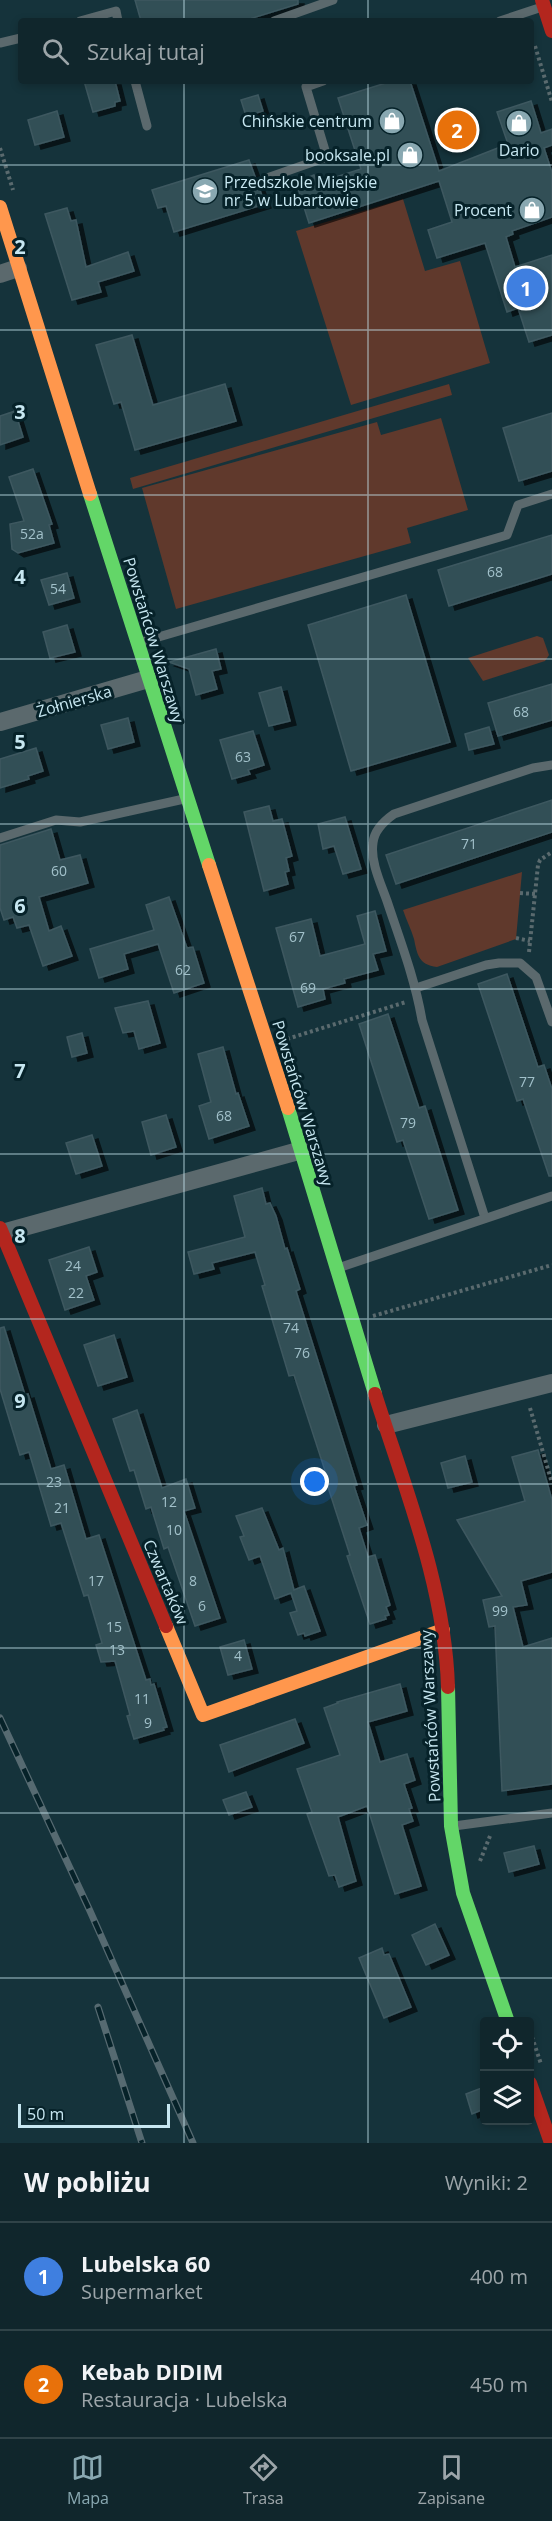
<!DOCTYPE html>
<html lang="pl">
<meta charset="utf-8">
<style>
body{margin:0;font-family:"Open Sans",sans-serif;background:#1e3238;color:#f1f3f6}
.controls{position:absolute;right:18px;bottom:18px;display:grid;overflow:hidden;border-radius:6px;box-shadow:0 3px 9px #0003}
.controls button{width:54px;height:54px;display:grid;place-items:center;padding:0;border:0;border-bottom:2px solid #304348;background:#10262c;color:#f1f3f6;font:30px sans-serif}
.scale{position:absolute;left:18px;bottom:15px;width:152px;box-sizing:border-box;padding-left:6px;border:3px solid #c7e7f1;border-top:0;font-size:16px;line-height:21px;white-space:nowrap;color:#c7e7f1;-webkit-text-stroke:4px #062229;paint-order:stroke}
.you{position:absolute;left:315px;top:1482px;width:21px;height:21px;margin:-15px;border:4px solid #fff;border-radius:50%;background:#1a73e8;box-shadow:0 0 0 9px #1a73e833}
.badge{display:grid;place-items:center;width:39px;height:39px;border-radius:50%;background:#89a8b1;color:#fff;font-size:20px;font-weight:700}
.pin{position:absolute;translate:-50% -50%;border:3px solid #fff;box-shadow:0 2px 6px #0006}
.list{margin:0;padding:0;list-style:none}
h2{display:flex;justify-content:space-between;align-items:center;height:78px;margin:0;padding:0 24px;font-size:26px}
h2 small{font-size:20px;font-weight:400;color:#9ca5a9}
.list li{display:grid;grid-template-columns:39px 1fr auto;gap:18px;align-items:center;box-sizing:border-box;height:108px;padding:0 24px;border-top:2px solid #304348}
.list b{display:block;font-size:22px;white-space:nowrap}
.list p{margin:0;font-size:20px;white-space:nowrap;color:#9ca5a9}
.list em{font-size:20px;font-style:normal;color:#9ca5a9}
.icon{flex:none;width:33px;height:33px;fill:none;stroke:currentColor;stroke-width:2;stroke-linecap:round;stroke-linejoin:round}
.map{position:relative;flex:none;width:552px;height:2143px;overflow:hidden}
.search{position:absolute;background:#10262c;box-shadow:0 3px 9px #0003;left:18px;right:18px;top:18px;height:66px;display:flex;align-items:center;gap:15px;box-sizing:border-box;padding:0 21px;border-radius:6px;color:#9ca5a9;font-size:22px}
.sheet{height:294px;background:#10262c}
nav{display:flex;justify-content:space-around;align-items:center;box-sizing:border-box;height:84px;border-top:2px solid #304348;background:#10262c;font-size:16px;color:#9ca5a9}
nav a{display:grid;justify-items:center;gap:3px}
nav .on{color:#89a8b1}
.map>svg:first-child{display:block}
.green{fill:#60392c}
.building{fill:#334f56;stroke:#3e5860;stroke-width:1.5;filter:url(#shadow)}
.lines{fill:none;stroke-linecap:round;stroke-linejoin:round}
.path{stroke:#5a6a6e;stroke-width:4;stroke-dasharray:3 3;stroke-linecap:butt}
.lane{stroke:#5b696d;stroke-width:9}
.street{stroke:#5b696d;stroke-width:18}
.fast{stroke:#63d668;stroke-width:14}
.slow{stroke:#ff974d;stroke-width:14}
.jam{stroke:#b3261e;stroke-width:14}
.rail-casing{stroke:#566a71;stroke-width:7}
.rail{stroke:#062229;stroke-width:4.5;stroke-dasharray:14;stroke-linecap:butt}
.grid{fill:none;stroke:#c7e7f1;stroke-width:1.5;stroke-opacity:0.55}
.labels{text-anchor:middle;stroke-width:6;stroke-linejoin:round;paint-order:stroke}
.number-label{font-size:14px;fill:#a2c1ca}
.poi-label{font-size:16px;fill:#c7e7f1;stroke:#062229;text-anchor:end}
.street-label{font-size:16px;fill:#c7e7f1;stroke:#062229}
.grid-label{font-size:20px;text-anchor:middle;font-weight:bold;fill:#c7e7f1;stroke:#062229;stroke-width:6;stroke-linejoin:round;paint-order:stroke}
</style>
<div class="map">
<svg width="552" height="2143" viewBox="0 0 552 2143">
<defs>
<filter id="shadow"><feDropShadow dx="6" dy="4" stdDeviation="0" flood-color="#0009"/></filter>
</defs>
<rect width="100%" height="100%" fill="#15333b"/>
<g class="green">
<polygon points="403,199 425,271 460,261 490,363 351,405 296,231"/>
<polygon points="449,384 452,395 133,489 130,478"/>
<polygon points="441,418 468,510 407,528 411,543 176,609 142,488 377,422 381,435"/>
<polygon points="537,636 543,638 549,655 545,661 483,681 468,658"/>
<path d="M522,872L516,939L437,967C418,965 417,953 414,939C411,929 406,919 403,910Z"/>
</g>
<g class="building">
<polygon points="135,0 298,0 298,4 243,21 141,21"/>
<polygon points="84,81 115,81 120,101 115,102 115,106 93,112"/>
<polygon points="392,81 410,81 439,171 508,144 497,112 531,101 541,133 552,129 552,145 544,148 552,172 552,217 512,231 513,234 506,237 515,267 552,255 552,335 529,342 518,308 507,312 485,243 437,258 428,230 452,222 439,181 309,223 296,182 314,175 317,183 361,169 338,98"/>
<polygon points="258,95 263,111 246,116 241,100"/>
<polygon points="57,111 64,137 35,145 28,120"/>
<polygon points="249,160 265,204 174,232 166,206 158,208 152,190"/>
<polygon points="67,208 71,221 76,220 86,267 128,252 134,271 98,282 101,292 72,300 45,214"/>
<polygon points="132,335 153,405 225,384 236,421 135,450 121,402 114,404 96,345"/>
<polygon points="15,411 23,437 0,445 0,416"/>
<polygon points="552,413 552,471 519,481 503,428"/>
<polygon points="33,469 52,524 49,525 54,543 18,553 12,549 10,524 24,521 9,477"/>
<polygon points="552,535 552,574 449,606 438,570"/>
<polygon points="67,573 74,598 49,605 41,580"/>
<polygon points="406,595 450,742 351,771 308,625"/>
<polygon points="67,625 75,652 50,658 43,632"/>
<polygon points="216,649 221,669 212,671 217,689 196,695 189,669 169,662"/>
<polygon points="552,684 552,720 498,736 488,703"/>
<polygon points="281,687 290,721 269,726 259,693"/>
<polygon points="128,718 134,742 108,749 101,725"/>
<polygon points="489,727 494,744 469,750 465,734"/>
<polygon points="253,731 264,765 248,770 250,774 232,779 220,740"/>
<polygon points="36,748 43,771 28,776 29,779 0,788 0,759"/>
<polygon points="552,800 552,832 396,884 386,855"/>
<polygon points="269,806 273,821 282,819 292,856 286,858 289,871 285,872 288,884 264,891 244,812"/>
<polygon points="345,817 361,869 343,874 334,846 323,849 318,824"/>
<polygon points="51,829 60,860 80,855 88,883 39,897 49,931 61,926 72,956 43,966 29,925 17,928 13,917 4,920 0,908 0,845"/>
<polygon points="169,897 187,948 193,947 204,983 174,993 158,944 124,954 128,969 99,978 90,949 154,930 146,905"/>
<polygon points="375,911 386,951 373,954 378,970 344,979 345,983 323,989 325,999 298,1007 276,928 311,919 320,956 365,944 357,916"/>
<polygon points="507,974 538,1067 544,1065 552,1089 552,1176 549,1176 523,1099 517,1101 478,984"/>
<polygon points="148,1001 160,1043 139,1049 134,1031 123,1033 115,1008"/>
<polygon points="388,1014 419,1108 425,1106 458,1210 429,1219 403,1140 397,1142 359,1024"/>
<polygon points="82,1033 87,1053 72,1057 67,1037"/>
<polygon points="223,1047 236,1094 238,1093 249,1126 209,1139 199,1106 211,1102 198,1054"/>
<polygon points="166,1115 176,1147 151,1155 142,1122"/>
<polygon points="92,1135 102,1166 76,1174 66,1143"/>
<polygon points="262,1188 266,1204 270,1203 276,1216 285,1249 287,1248 300,1289 296,1291 357,1485 354,1486 367,1525 359,1528 368,1557 375,1555 390,1605 386,1607 389,1615 385,1616 386,1619 370,1624 347,1556 350,1555 326,1481 328,1480 294,1375 289,1376 262,1286 265,1285 255,1252 212,1263 214,1269 194,1274 188,1252 245,1237 234,1196"/>
<polygon points="89,1247 97,1272 86,1276 94,1300 65,1310 49,1260"/>
<polygon points="4,1327 25,1395 28,1394 51,1469 64,1465 86,1539 99,1535 146,1680 150,1679 151,1685 154,1684 167,1727 163,1728 164,1730 134,1739 127,1716 130,1715 115,1661 101,1662 96,1645 102,1643 88,1595 84,1596 61,1523 51,1526 29,1452 20,1455 0,1389 0,1328"/>
<polygon points="114,1335 127,1377 98,1386 84,1345"/>
<polygon points="137,1410 162,1488 186,1479 195,1508 184,1511 220,1618 195,1626 168,1547 164,1549 151,1507 146,1509 134,1470 130,1471 113,1419"/>
<polygon points="538,1450 552,1500 552,1572 521,1581 527,1605 513,1607 523,1647 552,1638 552,1784 502,1791 495,1626 489,1627 483,1600 502,1596 457,1520 525,1501 512,1457"/>
<polygon points="465,1456 472,1482 448,1488 441,1463"/>
<polygon points="262,1508 279,1550 283,1548 294,1590 304,1586 320,1631 305,1636 304,1633 298,1635 290,1613 297,1611 291,1593 275,1599 260,1556 249,1560 240,1537 244,1536 236,1516"/>
<polygon points="244,1640 252,1669 228,1675 220,1647"/>
<polygon points="400,1684 407,1711 368,1722 380,1762 407,1754 415,1780 404,1784 412,1808 409,1809 413,1821 402,1825 421,1886 395,1894 367,1806 338,1817 356,1881 339,1887 335,1875 329,1876 307,1814 312,1812 297,1769 340,1755 324,1708 338,1703 337,1702"/>
<polygon points="295,1719 304,1743 229,1772 220,1745"/>
<polygon points="246,1792 252,1807 229,1815 223,1800"/>
<polygon points="534,1846 539,1864 509,1872 504,1853"/>
<polygon points="435,1924 449,1955 426,1965 412,1935"/>
<polygon points="382,1948 384,1955 389,1954 411,2007 384,2018 359,1958"/>
<polygon points="484,2087 484,2109 472,2114 466,2094"/>
</g>
<g class="lines">
<g class="path">
<polyline points="535,46 552,102"/>
<polyline points="0,148 13,190"/>
<polyline points="520,893 535,894"/>
<polyline points="516,938 530,941"/>
<polyline points="529,952 538,865 540,860 552,852"/>
<polyline points="287,1039 406,1002"/>
<polyline points="373,1316 552,1265"/>
<polyline points="530,1408 552,1483"/>
<polyline points="480,1861 490,1836"/>
<polyline points="530,2031 541,2064"/>
</g>
<g class="lane">
<polyline points="80,21 116,11 118,21"/>
<polyline points="274,21 333,0"/>
<polyline points="500,21 542,7"/>
<polyline points="0,43 21,38"/>
<polyline points="135,81 147,126"/>
<polyline points="267,178 327,157 306,87 323,81"/>
<polyline points="138,643 507,535 518,505 552,494"/>
<polyline points="0,838 56,820 80,822 184,799"/>
<polyline points="416,988 486,965 499,963 520,963 536,977 552,1022"/>
<path d="M485,1218L422,1020C415,979 400,940 387,901C381,884 370,861 373,843C374,831 384,821 394,814L533,768L552,765"/>
<polyline points="338,1268 552,1196"/>
<polyline points="454,1826 552,1813"/>
</g>
<g class="street">
<polyline points="0,274 18,268"/>
<polyline points="0,722 148,679"/>
<polyline points="2,1233 302,1150"/>
<polyline points="386,1425 552,1383"/>
</g>
<g class="fast">
<polyline points="90,494 209,865"/>
<polyline points="288,1108 375,1394"/>
<polyline points="448,1687 451,1826 463,1893 508,2022"/>
</g>
<g class="slow">
<polyline points="0,207 90,494"/>
<polyline points="209,865 288,1108"/>
<polyline points="166,1626 203,1715 443,1630"/>
</g>
<g class="jam">
<polyline points="542,0 552,31"/>
<polyline points="0,1228 166,1626"/>
<path d="M375,1394C405,1489 445,1586 448,1687"/>
<polyline points="530,2083 551,2143"/>
</g>
<defs>
<g id="rail">
<polyline points="0,1718 90,1911 193,2143"/>
<polyline points="98,2007 142,2143"/>
</g>
</defs>
<use href="#rail" class="rail-casing"/>
<use href="#rail" class="rail"/>
</g>
<path class="grid" d="M184,0V21M368,0V21M184,81V2143M368,81V2143M0,165H552M0,330H552M0,495H552M0,659H552M0,824H552M0,989H552M0,1154H552M0,1319H552M0,1484H552M0,1648H552M0,1813H552M0,1978H552"/>
<defs>
<symbol id="shop-disc" viewBox="-11 -11 22 22"><circle r="9.5" fill="#89a8b1" stroke="#062229"/><path d="M-5-2.5h2.3a2.7 3.5 0 0 1 5.4 0H5L5.5 6h-11ZM-1.5-2.5h3a1.5 2.3 0 0 0-3 0Z" fill="#fff"/></symbol>
<symbol id="school-disc" viewBox="-11 -11 22 22"><circle r="9.5" fill="#89a8b1" stroke="#062229"/><path d="M0-5L7-2L0 1L-7-2ZM-4 1L0 2.5L4 1V4Q0 6-4 4Z" fill="#fff"/></symbol>
</defs>
<g fill-rule="evenodd">
<use href="#shop-disc" x="377" y="106" width="30" height="30"/>
<use href="#shop-disc" x="504" y="108" width="30" height="30"/>
<use href="#shop-disc" x="395" y="140" width="30" height="30"/>
<use href="#school-disc" x="190" y="176" width="30" height="30"/>
<use href="#shop-disc" x="517" y="195" width="30" height="30"/>
</g>
<g class="labels">
<g class="number-label">
<text x="32" y="539">52a</text>
<text x="495" y="577">68</text>
<text x="58" y="594">54</text>
<text x="521" y="717">68</text>
<text x="243" y="762">63</text>
<text x="469" y="849">71</text>
<text x="59" y="876">60</text>
<text x="297" y="942">67</text>
<text x="183" y="975">62</text>
<text x="308" y="993">69</text>
<text x="527" y="1087">77</text>
<text x="224" y="1121">68</text>
<text x="408" y="1128">79</text>
<text x="73" y="1271">24</text>
<text x="76" y="1298">22</text>
<text x="291" y="1333">74</text>
<text x="302" y="1358">76</text>
<text x="54" y="1487">23</text>
<text x="169" y="1507">12</text>
<text x="62" y="1513">21</text>
<text x="174" y="1535">10</text>
<text x="96" y="1586">17</text>
<text x="193" y="1586">8</text>
<text x="202" y="1611">6</text>
<text x="500" y="1616">99</text>
<text x="114" y="1632">15</text>
<text x="117" y="1655">13</text>
<text x="238" y="1661">4</text>
<text x="142" y="1704">11</text>
<text x="148" y="1728">9</text>
</g>
<g class="poi-label">
<text x="372" y="127">Chińskie centrum</text>
<text x="519" y="156" text-anchor="middle">Dario</text>
<text x="390" y="161">booksale.pl</text>
<text x="224" y="188" text-anchor="start">Przedszkole Miejskie<tspan x="224" dy="18">nr 5 w Lubartowie</tspan></text>
<text x="512" y="216">Procent</text>
</g>
<g class="street-label">
<text transform="translate(154 640) rotate(73)" y="6">Powstańców Warszawy</text>
<text transform="translate(74 701) rotate(-16)" y="6">Żołnierska</text>
<text transform="translate(303 1103) rotate(73)" y="6">Powstańców Warszawy</text>
<text transform="translate(166 1582) rotate(67)" y="6">Czwartaków</text>
<text transform="translate(430 1716) rotate(-93)" y="6">Powstańców Warszawy</text>
</g>
</g>
<g class="grid-label">
<text x="20" y="254">2</text>
<text x="20" y="419">3</text>
<text x="20" y="584">4</text>
<text x="20" y="749">5</text>
<text x="20" y="913">6</text>
<text x="20" y="1078">7</text>
<text x="20" y="1243">8</text>
<text x="20" y="1408">9</text>
</g>
</svg>
<div class="controls">
<button><svg class="icon" aria-label="locate" viewBox="0 0 24 24"><circle cx="12" cy="12" r="6"/><path d="M12 2v4M12 18v4M2 12h4M18 12h4"/></svg></button>
<button><svg class="icon" aria-label="layers" viewBox="0 0 24 24"><path d="M12 4l9 5-9 5-9-5zM3 14l9 5 9-5"/></svg></button>
</div>
<div class="scale">50 m</div>
<div class="you"></div>
<div class="pin badge" style="left:526px;top:288px;background:#3f7fe0">1</div>
<div class="pin badge" style="left:457px;top:130px;background:#e8710a">2</div>
<div class="search"><svg class="icon" aria-label="search" viewBox="0 0 24 24"><circle cx="10" cy="10" r="6"/><path d="M15 15l6 6"/></svg>Szukaj tutaj</div>
</div>
<section class="sheet">
<h2>W pobliżu<small>Wyniki: 2</small></h2>
<ul class="list">
<li><span class="badge" style="background:#3f7fe0">1</span><div><b>Lubelska 60</b><p>Supermarket</p></div><em>400 m</em></li>
<li><span class="badge" style="background:#e8710a">2</span><div><b>Kebab DIDIM</b><p>Restauracja · Lubelska</p></div><em>450 m</em></li>
</ul>
</section>
<nav>
<a class="on"><svg class="icon" aria-label="map" viewBox="0 0 24 24"><path d="M3 6l6-2 6 2 6-2v14l-6 2-6-2-6 2zM9 4v14M15 6v14"/></svg>Mapa</a>
<a><svg class="icon" aria-label="directions" viewBox="0 0 24 24"><path d="M12 3l9 9-9 9-9-9zM9 14v-3h6M13 9l2 2-2 2"/></svg>Trasa</a>
<a><svg class="icon" aria-label="saved" viewBox="0 0 24 24"><path d="M7 4h10v16l-5-4-5 4z"/></svg>Zapisane</a>
</nav>
